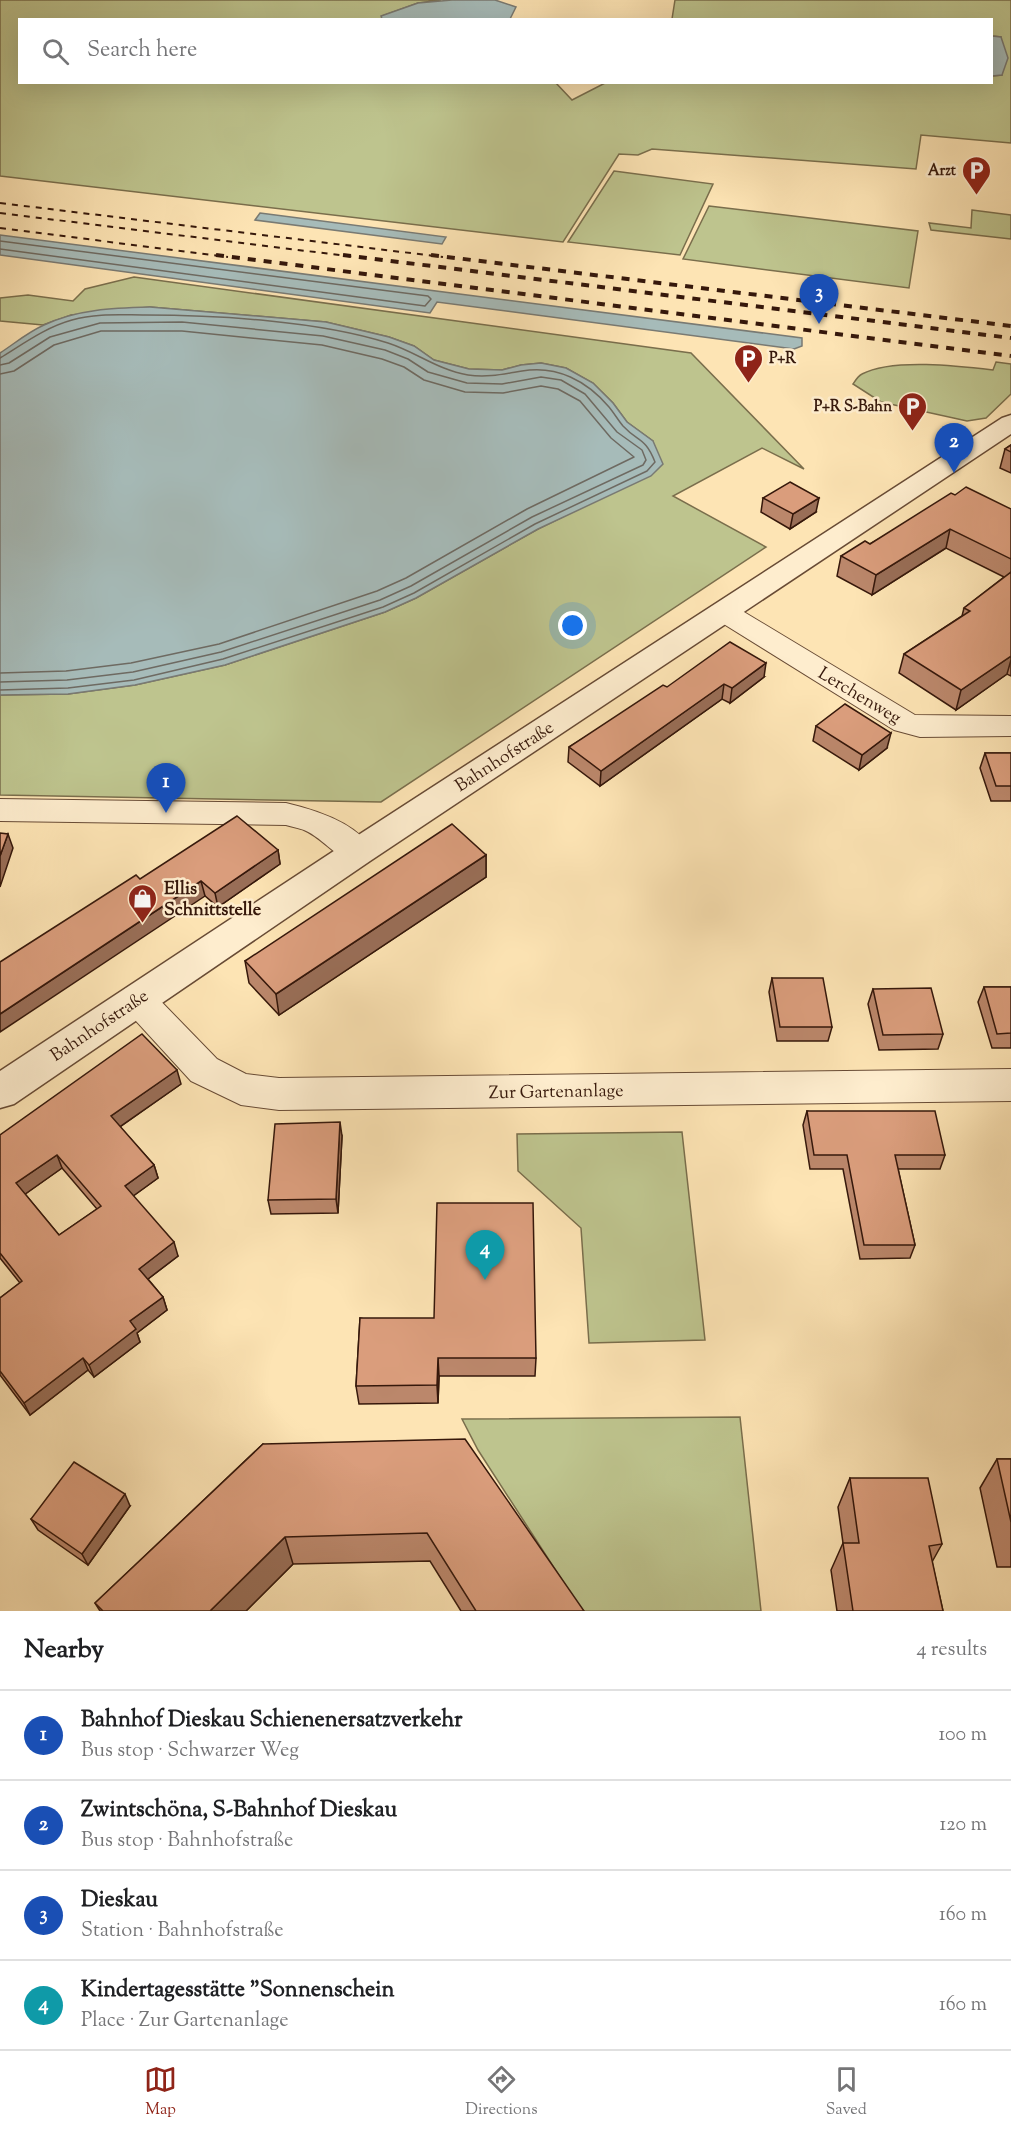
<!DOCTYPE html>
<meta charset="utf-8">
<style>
body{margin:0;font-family:"Sorts Mill Goudy",serif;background:#f6f6f6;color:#202124}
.you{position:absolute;left:573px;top:626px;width:21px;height:21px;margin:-15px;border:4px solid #fff;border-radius:50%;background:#1a73e8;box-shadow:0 0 0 9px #1a73e833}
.badge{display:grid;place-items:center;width:39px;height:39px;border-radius:50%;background:#8f2418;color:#fff;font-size:20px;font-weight:700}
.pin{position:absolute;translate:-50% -50px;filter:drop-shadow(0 2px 3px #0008)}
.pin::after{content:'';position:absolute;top:32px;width:21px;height:18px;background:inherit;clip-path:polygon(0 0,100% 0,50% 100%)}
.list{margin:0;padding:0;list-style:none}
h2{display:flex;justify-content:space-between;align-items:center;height:78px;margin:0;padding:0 24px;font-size:26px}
h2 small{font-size:20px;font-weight:400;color:#757577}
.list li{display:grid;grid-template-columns:39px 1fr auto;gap:18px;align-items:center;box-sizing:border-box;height:90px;padding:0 24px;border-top:2px solid #e0e0e0}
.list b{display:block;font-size:22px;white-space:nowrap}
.list p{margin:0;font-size:20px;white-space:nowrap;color:#757577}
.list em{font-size:20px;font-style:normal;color:#757577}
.icon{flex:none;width:33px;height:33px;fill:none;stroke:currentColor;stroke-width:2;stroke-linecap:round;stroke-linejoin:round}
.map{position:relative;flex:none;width:1011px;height:1611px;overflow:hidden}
.search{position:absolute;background:#fff;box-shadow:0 6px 24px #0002;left:18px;right:18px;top:18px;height:66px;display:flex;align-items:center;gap:15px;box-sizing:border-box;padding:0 21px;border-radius:0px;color:#757577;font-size:22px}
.sheet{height:438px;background:#fff}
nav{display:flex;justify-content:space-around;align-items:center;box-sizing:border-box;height:84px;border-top:2px solid #e0e0e0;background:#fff;font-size:16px;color:#757577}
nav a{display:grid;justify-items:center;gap:3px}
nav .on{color:#8f2418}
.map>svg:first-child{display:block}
.green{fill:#bec48e;stroke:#7a6e4c;stroke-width:1.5}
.water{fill:#a6bbb9;stroke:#797a73;stroke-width:1.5}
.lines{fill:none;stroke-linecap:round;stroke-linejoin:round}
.shore{stroke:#6e6a62;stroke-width:1.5}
.minor-casing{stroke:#684b35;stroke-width:2}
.tertiary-casing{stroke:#684b35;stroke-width:3}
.minor{fill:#feedce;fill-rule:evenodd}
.tertiary{fill:#feedce;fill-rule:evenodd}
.rail-far1{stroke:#36180b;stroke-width:2;stroke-dasharray:6 6;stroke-linecap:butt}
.rail{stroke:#36180b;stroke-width:4;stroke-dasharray:8 8;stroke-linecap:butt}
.wall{fill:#bb876b;stroke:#36180b;stroke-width:1.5;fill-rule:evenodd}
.shaded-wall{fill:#996e57;stroke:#36180b;stroke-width:1.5}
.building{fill:#da9d7c;stroke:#36180b;stroke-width:1.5;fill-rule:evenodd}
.labels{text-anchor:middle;stroke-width:5;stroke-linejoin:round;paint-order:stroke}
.far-poi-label{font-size:15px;font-weight:bold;fill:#36180b;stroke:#feedce;text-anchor:end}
.street-label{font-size:18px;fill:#36180b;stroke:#feedce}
.poi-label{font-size:18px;font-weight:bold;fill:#36180b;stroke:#feedce;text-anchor:start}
</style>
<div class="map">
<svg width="1011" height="1611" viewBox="0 0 1011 1611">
<rect width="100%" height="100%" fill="#fde4b4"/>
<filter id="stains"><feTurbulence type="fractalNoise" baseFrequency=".00333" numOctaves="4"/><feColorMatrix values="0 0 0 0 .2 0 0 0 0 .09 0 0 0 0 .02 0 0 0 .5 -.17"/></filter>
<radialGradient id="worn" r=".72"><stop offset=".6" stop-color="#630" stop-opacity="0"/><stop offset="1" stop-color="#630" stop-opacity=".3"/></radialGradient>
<g class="green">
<polygon points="0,0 441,0 418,3 382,16 382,20 20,20 20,82 555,82 572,100 607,82 992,82 992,76 1002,75 1001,37 992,36 992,20 672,19 675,0 1011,0 1011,143 921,135 916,169 652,149 638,155 619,154 563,242 0,176"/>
<polygon points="614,171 713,184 680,255 568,242"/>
<polygon points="709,206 918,231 909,288 683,259"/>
<polygon points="972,210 1011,215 1011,239 931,230 929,223 971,228"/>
<polygon points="134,277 691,353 804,469 762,448 673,496 766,547 381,802 0,795 0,695 68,694 135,685 225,665 385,612 416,598 538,529 591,503 653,441 627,422 613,403 593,383 566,368 541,363 521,365 502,370 469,369 434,360 414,346 389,337 326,322 150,307 71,315 43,325 0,321 0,298 28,295 73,301 85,289"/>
<path d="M996,362L1011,364V394L986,418L967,421L881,402L853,384C855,381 858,376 862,374C892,358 960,366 993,370Z"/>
<polygon points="682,1132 705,1340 589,1343 581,1228 518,1171 517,1134"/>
<polygon points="740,1417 761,1611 582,1611 478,1450 462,1419"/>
</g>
<g class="water">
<polygon points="452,0 495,0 516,7 510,19 382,19 381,16 418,3"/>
<polygon points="992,36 1001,37 1008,58 1002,75 992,76"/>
<polygon points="260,213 446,237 442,244 255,220"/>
<polygon points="0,235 802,338 802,346 794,349 437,302 430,313 0,255"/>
<path d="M150,307L326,322L389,337L414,346L434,360L469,369L502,370L521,365L541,363L566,368L593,383L613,403L627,422L653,441L663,464L651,476L538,529L416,598L385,612L225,665L135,685L68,694L0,695V353C14,344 28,332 44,325C77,309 114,308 150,307Z"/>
</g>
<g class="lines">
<g class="shore">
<polyline points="0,241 428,296 431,299 425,306 0,249"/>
<path d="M0,358C23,344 46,327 72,320C96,313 120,315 145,315C218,315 318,321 388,343C416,352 438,370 468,375C487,378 504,374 522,371C557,365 587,381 609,407C614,413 618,420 623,426C639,443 645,437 655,462L647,471L535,524L414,593L383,607L223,659L134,680L68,688L0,690"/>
<polyline points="0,365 9,363 50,337 100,323 182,322 323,336 385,350 408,359 428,372 467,383 502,384 541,377 561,380 585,394 617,432 642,450 646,460 643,465 532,517 411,586 380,600 221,652 133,672 67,680 0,682"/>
<polyline points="0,374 14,371 54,345 101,331 182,331 322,345 382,359 404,367 424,380 465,392 503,393 541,386 558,389 580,401 611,438 634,457 527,509 406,578 377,591 219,644 131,663 66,671 0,673"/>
</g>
<defs>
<g id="minor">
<polygon points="724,603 734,606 915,715 1011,716 1011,736 920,737 894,730 714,618 710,612 714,606"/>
<path d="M0,799L286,803C316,810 358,823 374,852L369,860C341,869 328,840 304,830C299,828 292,827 286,825L0,821Z"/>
<polygon points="137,985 149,989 217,1059 246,1074 279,1078 1011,1069 1011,1101 279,1110 241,1105 191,1081 125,1009 119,999 125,989"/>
</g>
<polygon id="tertiary" points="1011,415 1011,434 370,861 14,1104 0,1108 0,1071 346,843 1002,418"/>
</defs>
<use href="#minor" class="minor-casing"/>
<use href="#tertiary" class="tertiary-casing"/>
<use href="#minor" class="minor"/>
<use href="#tertiary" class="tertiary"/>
<g class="rail-far1">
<polyline points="0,203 443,257"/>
<polyline points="0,213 355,257"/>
<polyline points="0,228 228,257"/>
</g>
<g class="rail">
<polyline points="216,255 1011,356"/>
<polyline points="343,255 1011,338"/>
<polyline points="431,255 1011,326"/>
</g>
</g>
<g class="wall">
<polygon points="1011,445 1011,473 1000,468 1005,449"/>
<polygon points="955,495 1011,509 1011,676 1007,674 956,710 899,673 904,654 962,616 964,608 1004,577 946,548 872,595 837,576 841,556 870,544"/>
<polygon points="763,498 816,512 790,529 761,512"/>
<polygon points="764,677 730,703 722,699 600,786 568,762 569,747 667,687"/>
<polygon points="816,726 887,748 859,770 813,741"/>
<polygon points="985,753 1011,753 1011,801 991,801 980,768"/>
<polygon points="278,850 280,864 218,907 205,896 140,879"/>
<polygon points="486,855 486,877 279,1015 249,983 245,961"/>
<polygon points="772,978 832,1027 828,1041 777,1041 769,992"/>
<polygon points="984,987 1011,987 1011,1048 992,1048 978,1002"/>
<polygon points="873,989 943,1034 938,1049 879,1050 868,1004"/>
<path d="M181,1084L120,1127L154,1165L158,1178L133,1196L178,1256L148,1279L163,1297L167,1310L137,1333L140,1342L94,1377L88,1370L30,1415L0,1375V1298L20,1283L0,1258V1135ZM62,1168L97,1209L59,1235L25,1194Z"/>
<polygon points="807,1111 945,1155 940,1169 898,1169 915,1245 910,1258 860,1259 843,1169 810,1169 803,1125"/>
<polygon points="342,1136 338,1213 271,1214 268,1200"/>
<polygon points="360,1318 536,1358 535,1376 439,1376 438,1403 359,1404 356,1386"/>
<polygon points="263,1444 584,1611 461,1611 430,1561 293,1564 246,1611 100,1611 95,1603"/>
<polygon points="997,1459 1011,1459 1011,1567 997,1567 980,1488"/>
<polygon points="850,1478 942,1544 932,1562 943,1611 837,1611 831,1570 843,1543 838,1507"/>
<polygon points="130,1506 88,1565 38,1530 31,1519"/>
</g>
<g class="shaded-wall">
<polygon points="819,498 816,512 790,529 793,514"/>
<polygon points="950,529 946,548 872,595 876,575"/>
<polygon points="1011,656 1011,660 1007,674 956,710 961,690"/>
<polygon points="766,663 764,677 730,703 732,688"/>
<polygon points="724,684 722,699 600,786 601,771"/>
<polygon points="891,733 887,748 859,770 862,755"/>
<polygon points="8,834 13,848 0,887 0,856"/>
<polygon points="278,850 280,864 218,907 215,893"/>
<polygon points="486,855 486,877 279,1015 276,994"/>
<polygon points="201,881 205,896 0,1032 0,1014"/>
<polygon points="177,1070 181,1084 115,1130 111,1116"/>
<polygon points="340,1122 342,1136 338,1213 336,1199"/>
<polygon points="57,1155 62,1168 21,1197 16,1183"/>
<polygon points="154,1165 158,1178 129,1199 125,1186"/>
<polygon points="174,1242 178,1256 144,1282 139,1269"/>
<polygon points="163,1297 167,1310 137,1333 140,1342 94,1377 89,1365 130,1321"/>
<polygon points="83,1358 88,1370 30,1415 24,1403"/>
<polygon points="438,1358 439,1376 438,1403 437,1385"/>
<polygon points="125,1494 130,1506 88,1565 82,1554"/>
<polygon points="285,1537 293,1564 246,1611 210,1611"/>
</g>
<g class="building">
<polygon points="1011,445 1011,452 1005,449"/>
<polygon points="790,482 819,498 793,514 763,498"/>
<polygon points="966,487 1011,509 1011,559 950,529 876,575 841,556 865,541 870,544 951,493 955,495"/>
<polygon points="1011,572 1011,656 961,690 904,654 970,611 964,608"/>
<polygon points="730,642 766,663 732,688 724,684 601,771 569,747 663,685 667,687"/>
<polygon points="845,704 891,733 862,755 816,726"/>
<polygon points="985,753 1011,753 1011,786 996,786"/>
<polygon points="237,816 278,850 215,893 201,881 0,1014 0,962 136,875 140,879"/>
<polygon points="452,824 486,855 276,994 245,961"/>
<polygon points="0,833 8,834 0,856"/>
<polygon points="772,978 823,978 832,1027 780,1027"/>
<polygon points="984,987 1011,987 1011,1033 997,1034"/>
<polygon points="931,988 943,1034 883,1035 873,989"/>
<path d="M142,1034L177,1070L111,1116L154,1165L125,1186L174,1242L139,1269L163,1297L130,1321L136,1329L89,1365L83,1358L24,1403L0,1371V1298L22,1281L0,1253V1135ZM57,1155L101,1206L59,1235L16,1183Z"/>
<polygon points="807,1111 935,1111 945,1155 895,1155 915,1245 864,1245 847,1155 814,1155"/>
<polygon points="340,1122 336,1199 268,1200 275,1124"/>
<polygon points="437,1203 533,1203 536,1358 438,1358 437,1385 356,1386 360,1318 434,1318"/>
<polygon points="465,1439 584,1611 476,1611 427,1533 285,1537 210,1611 103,1611 95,1603 263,1444"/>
<polygon points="997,1459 1011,1459 1011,1522"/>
<polygon points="74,1462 125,1494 82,1554 31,1519"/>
<polygon points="850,1478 928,1478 942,1544 929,1546 943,1611 853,1611 843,1543 859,1543"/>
</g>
<defs>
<symbol id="parking-pin" viewBox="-11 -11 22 30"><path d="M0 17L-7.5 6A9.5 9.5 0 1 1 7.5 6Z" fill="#8f2418" stroke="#feedce"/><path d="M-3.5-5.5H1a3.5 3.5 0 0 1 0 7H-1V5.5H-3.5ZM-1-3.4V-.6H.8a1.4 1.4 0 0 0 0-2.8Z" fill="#fff"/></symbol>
<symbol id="shop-pin" viewBox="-11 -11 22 30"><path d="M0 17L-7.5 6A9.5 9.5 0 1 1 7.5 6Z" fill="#8f2418" stroke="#feedce"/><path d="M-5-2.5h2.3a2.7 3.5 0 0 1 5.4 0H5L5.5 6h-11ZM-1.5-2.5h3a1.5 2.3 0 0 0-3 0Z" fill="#fff"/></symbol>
</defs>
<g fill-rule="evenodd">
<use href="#parking-pin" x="960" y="154" width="33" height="45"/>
<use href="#parking-pin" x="732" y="342" width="33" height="45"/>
<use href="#parking-pin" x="896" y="390" width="33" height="45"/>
<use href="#shop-pin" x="126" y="882" width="33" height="45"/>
</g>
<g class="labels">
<g class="far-poi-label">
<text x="956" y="175">Arzt</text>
<text x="769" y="363" text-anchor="start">P+R</text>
<text x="892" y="411">P+R S-Bahn</text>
</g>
<g class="street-label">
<text transform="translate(860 695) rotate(31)" y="6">Lerchenweg</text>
<text transform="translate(504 756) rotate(-33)" y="6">Bahnhofstraße</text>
<text transform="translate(99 1025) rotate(-34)" y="6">Bahnhofstraße</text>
<text transform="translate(556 1091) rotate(-1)" y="6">Zur Gartenanlage</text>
</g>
<g class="poi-label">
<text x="164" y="894">Ellis<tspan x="164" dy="21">Schnittstelle</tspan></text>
</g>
</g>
<rect width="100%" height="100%" filter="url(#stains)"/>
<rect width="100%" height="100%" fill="url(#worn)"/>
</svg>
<div class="you"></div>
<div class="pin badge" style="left:166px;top:813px;background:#1a4fb4">1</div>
<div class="pin badge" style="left:954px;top:473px;background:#1a4fb4">2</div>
<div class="pin badge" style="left:819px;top:324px;background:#1a4fb4">3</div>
<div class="pin badge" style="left:485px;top:1280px;background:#0f9aa8">4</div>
<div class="search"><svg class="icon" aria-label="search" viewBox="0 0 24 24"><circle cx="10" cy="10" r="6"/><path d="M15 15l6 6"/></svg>Search here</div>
</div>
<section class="sheet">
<h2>Nearby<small>4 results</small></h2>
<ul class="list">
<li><span class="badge" style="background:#1a4fb4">1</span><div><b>Bahnhof Dieskau Schienenersatzverkehr</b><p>Bus stop · Schwarzer Weg</p></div><em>100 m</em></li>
<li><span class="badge" style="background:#1a4fb4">2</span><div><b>Zwintschöna, S-Bahnhof Dieskau</b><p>Bus stop · Bahnhofstraße</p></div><em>120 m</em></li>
<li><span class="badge" style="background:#1a4fb4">3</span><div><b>Dieskau</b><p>Station · Bahnhofstraße</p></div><em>160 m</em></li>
<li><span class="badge" style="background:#0f9aa8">4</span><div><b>Kindertagesstätte &quot;Sonnenschein</b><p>Place · Zur Gartenanlage</p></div><em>160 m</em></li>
</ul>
</section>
<nav>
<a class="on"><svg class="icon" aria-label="map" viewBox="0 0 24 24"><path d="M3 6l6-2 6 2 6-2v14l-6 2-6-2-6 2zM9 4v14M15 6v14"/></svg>Map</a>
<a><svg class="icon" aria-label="directions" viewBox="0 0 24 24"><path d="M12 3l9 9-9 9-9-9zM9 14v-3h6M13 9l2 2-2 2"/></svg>Directions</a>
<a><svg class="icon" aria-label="saved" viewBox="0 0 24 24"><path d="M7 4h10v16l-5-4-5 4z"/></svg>Saved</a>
</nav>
